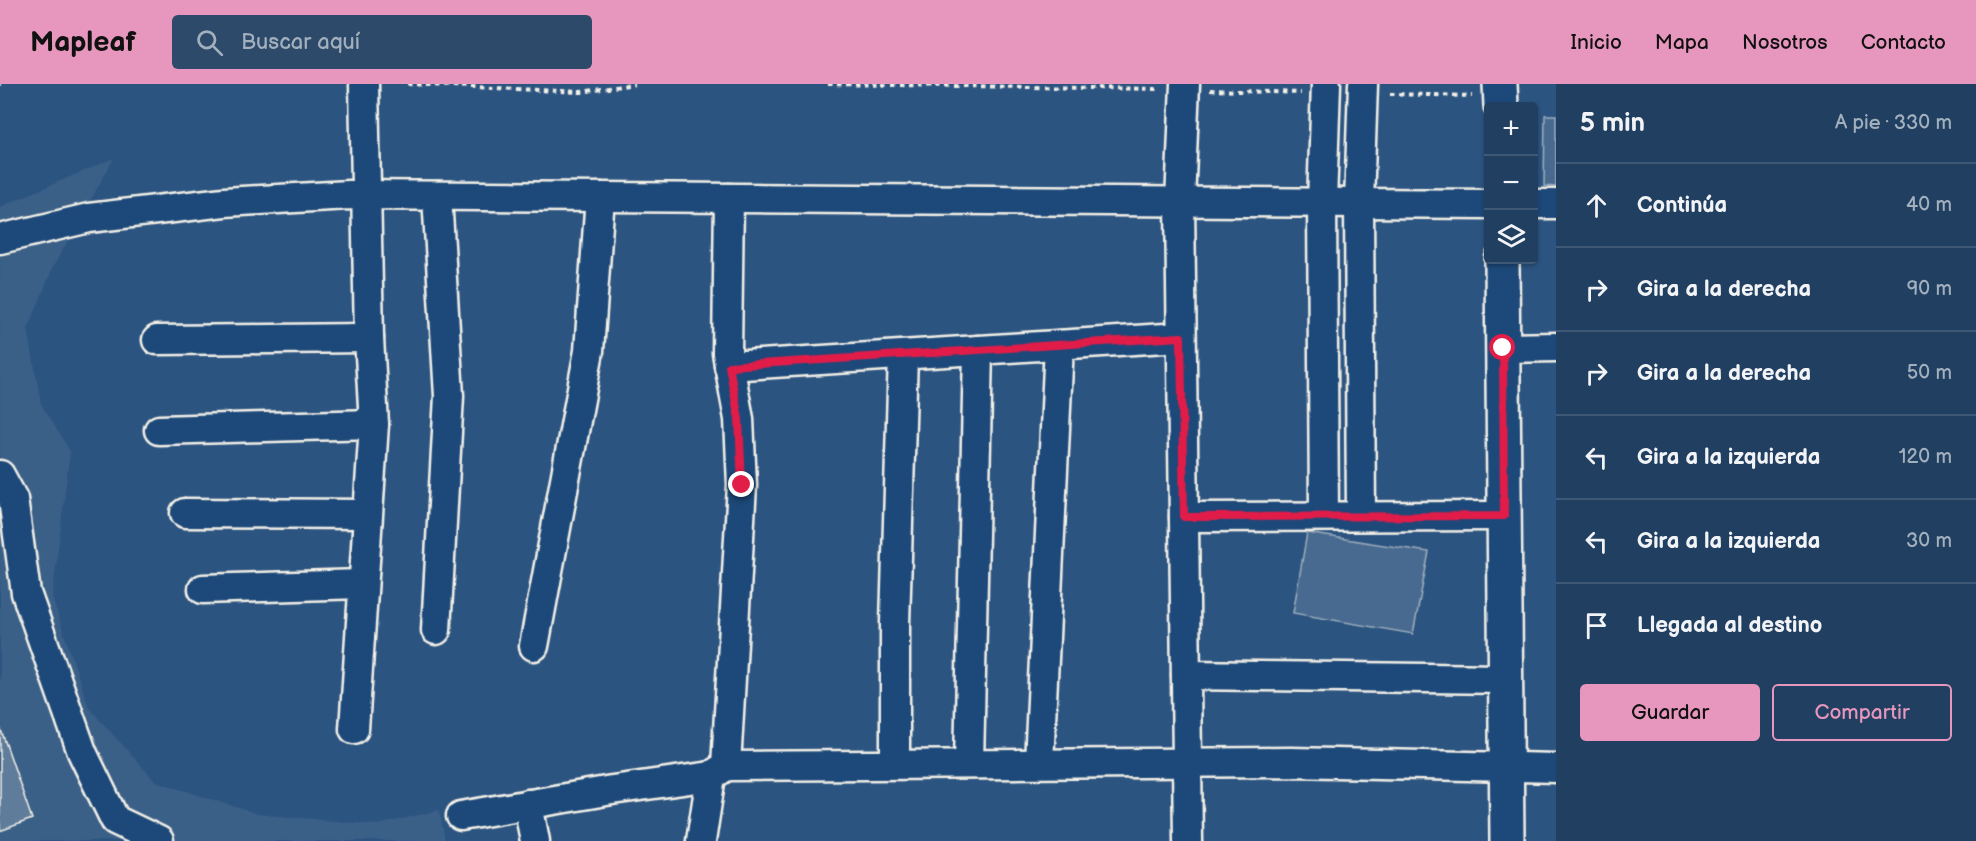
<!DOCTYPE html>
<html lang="es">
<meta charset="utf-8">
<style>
body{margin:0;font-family:"Balsamiq Sans",sans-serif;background:#2d4a6a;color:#f1f3f6}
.controls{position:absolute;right:18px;top:18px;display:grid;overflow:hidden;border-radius:6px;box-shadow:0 2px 4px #0004}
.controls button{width:54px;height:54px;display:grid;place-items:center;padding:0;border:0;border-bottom:2px solid #3e5876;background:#213f61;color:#f1f3f6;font:30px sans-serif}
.stop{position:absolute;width:18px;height:18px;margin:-14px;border:4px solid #e11d48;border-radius:50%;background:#fff}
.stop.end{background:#e11d48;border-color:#fff;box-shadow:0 2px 6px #0008}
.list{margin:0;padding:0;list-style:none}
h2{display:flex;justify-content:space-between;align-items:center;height:78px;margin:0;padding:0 24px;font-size:26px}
h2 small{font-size:20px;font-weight:400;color:#a2afbd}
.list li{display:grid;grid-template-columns:39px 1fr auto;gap:18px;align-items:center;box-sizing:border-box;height:84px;padding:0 24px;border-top:2px solid #3e5876}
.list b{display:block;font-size:22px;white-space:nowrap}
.list em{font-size:20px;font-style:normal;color:#a2afbd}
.actions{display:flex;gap:12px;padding:18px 24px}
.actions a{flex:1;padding:14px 0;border:2px solid #e797bd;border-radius:6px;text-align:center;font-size:21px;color:#e797bd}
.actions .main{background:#e797bd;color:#111}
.icon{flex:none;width:33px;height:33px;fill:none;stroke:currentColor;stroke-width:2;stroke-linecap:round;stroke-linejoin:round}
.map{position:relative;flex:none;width:1556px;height:757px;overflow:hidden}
header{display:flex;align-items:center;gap:36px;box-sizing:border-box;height:84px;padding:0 30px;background:#e797bd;color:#111}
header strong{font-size:28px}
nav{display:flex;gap:33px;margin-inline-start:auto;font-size:21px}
.search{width:420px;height:54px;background:#2d4a6a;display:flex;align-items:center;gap:15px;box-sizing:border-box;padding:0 21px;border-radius:6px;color:#a2afbd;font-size:22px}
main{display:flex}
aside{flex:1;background:#213f61}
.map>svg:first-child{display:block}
.built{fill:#3b6088}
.green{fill:#496b90;stroke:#9eaebc;stroke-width:1.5}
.building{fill:#5e7b9a;stroke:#f4f1e8;stroke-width:1.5}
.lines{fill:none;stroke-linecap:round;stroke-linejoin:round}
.street-casing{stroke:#f4f1e8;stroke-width:33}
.secondary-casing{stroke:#f4f1e8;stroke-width:38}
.path{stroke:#f4f1e8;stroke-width:4;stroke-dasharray:4.5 4.5;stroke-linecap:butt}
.street{stroke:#1f4a7a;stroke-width:28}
.secondary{stroke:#1f4a7a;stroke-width:33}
.route{stroke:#e11d48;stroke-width:8}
</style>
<header>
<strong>Mapleaf</strong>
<div class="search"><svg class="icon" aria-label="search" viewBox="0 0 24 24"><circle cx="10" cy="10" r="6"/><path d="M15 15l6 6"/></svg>Buscar aquí</div>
<nav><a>Inicio</a><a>Mapa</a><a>Nosotros</a><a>Contacto</a></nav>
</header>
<main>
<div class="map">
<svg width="1556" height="757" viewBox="0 0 1556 757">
<rect width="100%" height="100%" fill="#2c5481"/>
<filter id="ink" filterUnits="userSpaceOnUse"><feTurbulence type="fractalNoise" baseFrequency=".0167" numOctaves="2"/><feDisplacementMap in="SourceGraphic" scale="12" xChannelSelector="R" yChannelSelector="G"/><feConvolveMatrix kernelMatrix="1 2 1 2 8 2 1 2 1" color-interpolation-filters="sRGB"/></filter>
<g filter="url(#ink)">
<polygon class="built" points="114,74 52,185 28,245 41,320 70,367 52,514 89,624 155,697 257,730 378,741 439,726 445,757 0,757 0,123"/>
<g class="green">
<polygon points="1545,31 1556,31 1556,103 1544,102"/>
<polygon points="1307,449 1429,468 1413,550 1293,529"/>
</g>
<polygon class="building" points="0,643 32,735 0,747"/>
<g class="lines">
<defs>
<g id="street">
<polyline points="1185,0 1180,118 1188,757"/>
<polyline points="1534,120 1556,120"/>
<polyline points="0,155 89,134 224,118 349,111 1488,120"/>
<polyline points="157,256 369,254"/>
<polyline points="1503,264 1556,263"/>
<polyline points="729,282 1181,253"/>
<polyline points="159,346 374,340"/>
<polyline points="0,391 13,415 26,509 82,668 115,736 159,757"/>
<polyline points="185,429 367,430"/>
<polyline points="1324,432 1322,119 1326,0"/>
<polyline points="1361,432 1359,119 1363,0"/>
<polyline points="1184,433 1504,432"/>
<polyline points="203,505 362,500"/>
<polyline points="436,546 449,312 437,112"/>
<polyline points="534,562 589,267 600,113"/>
<polyline points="1186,591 1506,595"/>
<polyline points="354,645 374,340 369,254 364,0"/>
<polyline points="1039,679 1059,261"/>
<polyline points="895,680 895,539 903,271"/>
<polyline points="969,680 978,266"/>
<polyline points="726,682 1291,678 1556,684"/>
<polyline points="528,720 535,757"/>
<polyline points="461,732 612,706 711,692"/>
<polyline points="701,757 711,692 726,682 742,401 739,335 727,269 729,114"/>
</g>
<g id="secondary">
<polyline points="1500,0 1501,22"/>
<polyline points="1502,176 1507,757"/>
</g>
</defs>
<use href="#street" class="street-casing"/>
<use href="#secondary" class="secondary-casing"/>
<g class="path">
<polyline points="0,0 1,0"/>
<polyline points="408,0 581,8 635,0"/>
<polyline points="828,0 1160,5"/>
<polyline points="1210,6 1301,9"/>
<polyline points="1390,10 1472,12"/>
</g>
<use href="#street" class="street"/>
<use href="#secondary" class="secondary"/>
</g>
</g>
<g class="lines" filter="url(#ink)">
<polyline class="route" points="742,401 739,335 729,282 1181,253 1184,433 1504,432 1503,264"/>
</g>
</svg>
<div class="controls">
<button>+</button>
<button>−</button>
<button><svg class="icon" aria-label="layers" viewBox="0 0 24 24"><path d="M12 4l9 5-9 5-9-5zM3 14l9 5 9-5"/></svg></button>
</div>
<div class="stop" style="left:1503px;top:264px"></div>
<div class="stop end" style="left:742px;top:401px"></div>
</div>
<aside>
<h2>5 min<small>A pie · 330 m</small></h2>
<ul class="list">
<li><svg class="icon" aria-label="ahead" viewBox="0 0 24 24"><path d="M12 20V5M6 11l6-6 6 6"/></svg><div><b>Continúa</b></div><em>40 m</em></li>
<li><svg class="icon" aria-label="right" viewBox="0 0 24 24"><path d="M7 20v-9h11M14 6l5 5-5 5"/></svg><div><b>Gira a la derecha</b></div><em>90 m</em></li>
<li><svg class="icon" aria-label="right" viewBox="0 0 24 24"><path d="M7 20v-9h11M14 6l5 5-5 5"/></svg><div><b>Gira a la derecha</b></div><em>50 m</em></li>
<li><svg class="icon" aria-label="left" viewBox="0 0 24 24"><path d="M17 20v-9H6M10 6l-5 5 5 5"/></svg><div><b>Gira a la izquierda</b></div><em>120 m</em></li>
<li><svg class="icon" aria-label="left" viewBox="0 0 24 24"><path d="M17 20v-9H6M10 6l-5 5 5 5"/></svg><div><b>Gira a la izquierda</b></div><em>30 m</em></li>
<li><svg class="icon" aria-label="arrive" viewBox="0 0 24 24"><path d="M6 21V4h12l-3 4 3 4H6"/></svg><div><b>Llegada al destino</b></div></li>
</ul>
<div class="actions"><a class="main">Guardar</a><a>Compartir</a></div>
</aside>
</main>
